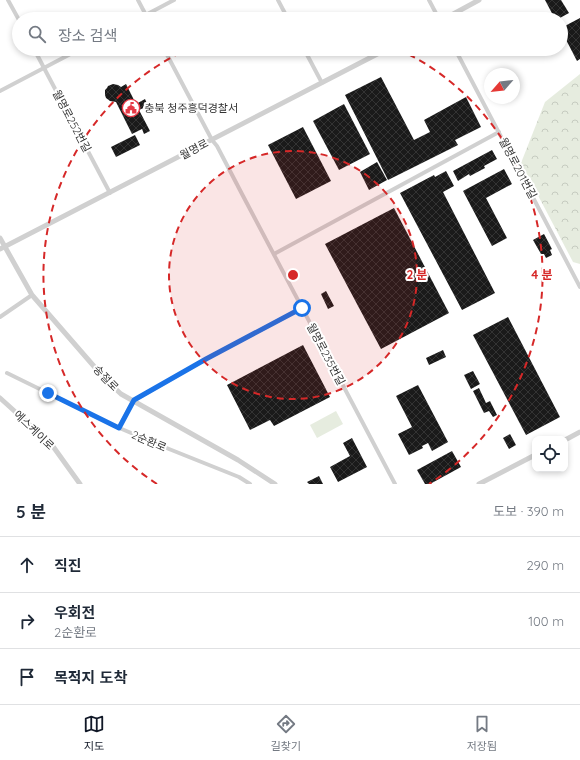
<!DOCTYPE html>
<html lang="ko">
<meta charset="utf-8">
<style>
body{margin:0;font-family:Quicksand,"Noto Sans KR",sans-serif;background:#f6f6f7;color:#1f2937}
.controls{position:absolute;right:12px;bottom:12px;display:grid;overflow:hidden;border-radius:8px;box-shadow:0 2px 6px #0003}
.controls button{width:36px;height:36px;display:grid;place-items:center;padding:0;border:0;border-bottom:1px solid #e0e1e3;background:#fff;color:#1f2937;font:20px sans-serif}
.compass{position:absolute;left:484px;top:68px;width:36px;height:36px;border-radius:50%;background:#fff;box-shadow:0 2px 6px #0003;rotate:242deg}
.stop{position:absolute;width:12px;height:12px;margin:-9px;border:3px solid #1a73e8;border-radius:50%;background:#fff}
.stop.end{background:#1a73e8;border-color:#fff;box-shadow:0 1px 4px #0008}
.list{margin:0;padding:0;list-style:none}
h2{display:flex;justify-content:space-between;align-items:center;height:52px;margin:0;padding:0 16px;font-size:17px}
h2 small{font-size:13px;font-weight:400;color:#747a83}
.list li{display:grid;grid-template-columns:26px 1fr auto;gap:12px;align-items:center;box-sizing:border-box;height:56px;padding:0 16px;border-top:1px solid #e0e1e3}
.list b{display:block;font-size:15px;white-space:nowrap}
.list p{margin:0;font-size:13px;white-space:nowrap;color:#747a83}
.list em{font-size:13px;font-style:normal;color:#747a83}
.icon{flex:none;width:22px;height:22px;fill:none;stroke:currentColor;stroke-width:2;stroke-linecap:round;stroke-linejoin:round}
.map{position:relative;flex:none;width:580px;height:484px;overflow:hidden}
.search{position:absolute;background:#fff;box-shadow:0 2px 6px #0003;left:12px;right:12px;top:12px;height:44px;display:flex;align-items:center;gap:10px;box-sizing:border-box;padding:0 14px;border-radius:22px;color:#747a83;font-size:15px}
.sheet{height:220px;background:#fff}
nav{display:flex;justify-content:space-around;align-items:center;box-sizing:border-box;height:56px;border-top:1px solid #e0e1e3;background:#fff;font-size:11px;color:#747a83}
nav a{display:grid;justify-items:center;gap:2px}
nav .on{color:#111827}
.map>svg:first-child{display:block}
.forest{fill:url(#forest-crowns)}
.pitch{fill:#e6ecdf}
.building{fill:url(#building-cross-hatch)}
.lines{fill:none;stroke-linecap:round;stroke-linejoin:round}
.minor{stroke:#d0d0d0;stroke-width:4}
.tertiary{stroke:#d0d0d0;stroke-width:5}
.route{stroke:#1a73e8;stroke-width:5}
.ring{fill:none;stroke:#d62828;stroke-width:2;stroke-dasharray:7 5}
.labels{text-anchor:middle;stroke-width:4;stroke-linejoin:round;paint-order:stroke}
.poi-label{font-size:11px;fill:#333;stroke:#fff;text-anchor:start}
.street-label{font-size:11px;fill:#333;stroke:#fff}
.centre{fill:#d62828;stroke:#fff;stroke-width:2}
.ring-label{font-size:12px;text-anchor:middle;font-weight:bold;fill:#d62828;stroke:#fff;stroke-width:4;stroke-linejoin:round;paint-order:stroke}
</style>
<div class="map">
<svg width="580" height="484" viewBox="0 0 580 484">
<defs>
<pattern id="forest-crowns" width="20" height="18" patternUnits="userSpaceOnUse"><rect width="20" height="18" fill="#e6ecdf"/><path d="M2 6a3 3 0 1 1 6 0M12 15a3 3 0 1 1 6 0" fill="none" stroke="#c6cbc0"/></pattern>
<pattern id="building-cross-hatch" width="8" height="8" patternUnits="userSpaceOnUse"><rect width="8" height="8" fill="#1a1a1a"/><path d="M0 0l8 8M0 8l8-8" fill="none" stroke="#333"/></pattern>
</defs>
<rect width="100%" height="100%" fill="#fff"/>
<polygon class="forest" points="580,74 580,264 573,262 521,163 545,102"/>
<polygon class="pitch" points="336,411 343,424 317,438 310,425"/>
<g class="building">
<polygon points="545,0 561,0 569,13 558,19 555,19"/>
<polygon points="580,18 580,59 577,61 561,30 561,28"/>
<polygon points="381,77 414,140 430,132 424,120 466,97 481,127 455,140 458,145 388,180 345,95"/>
<polygon points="113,84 118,85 121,87 126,84 136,104 145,99 148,106 139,110 150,131 144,134 142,129 132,134 116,102 110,101 106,98 105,95 105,90 107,88 108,86"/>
<polygon points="344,104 370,154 339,170 313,121"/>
<polygon points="303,127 331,181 296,199 268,145"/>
<polygon points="135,135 140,145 116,157 111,147"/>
<polygon points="492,150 497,159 484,166 485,168 470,176 469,174 458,181 453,171"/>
<polygon points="377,162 387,180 369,190 360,172"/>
<polygon points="504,169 512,184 486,198 507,238 492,246 463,191"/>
<polygon points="446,171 454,186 443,192 495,293 462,310 400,193 434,175 435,177"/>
<polygon points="394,208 449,313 381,349 325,244"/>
<polygon points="544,234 552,249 550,250 552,255 546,258 544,254 541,254 533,240"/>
<polygon points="326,291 334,306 328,309 321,294"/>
<polygon points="508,317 560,417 526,435 473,335"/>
<polygon points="303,345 330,397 274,426 270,420 250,430 227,385"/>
<polygon points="443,350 446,357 429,365 426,358"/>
<polygon points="473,371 480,384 471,389 464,375"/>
<polygon points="418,385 448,442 432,451 428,443 422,446 423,448 409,455 398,434 412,427 396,396"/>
<polygon points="479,388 486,403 490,401 497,415 493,417 489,411 484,413 473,391"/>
<polygon points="510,434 516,445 509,449 503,438"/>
<polygon points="352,438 367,467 338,482 330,467 350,456 343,443"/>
<polygon points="452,451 461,467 430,484 425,484 417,470"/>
<polygon points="319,476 323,484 309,484 307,482"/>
</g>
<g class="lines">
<g class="minor">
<polyline points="8,0 19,20"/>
<polyline points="138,0 148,19"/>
<polyline points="278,0 288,19"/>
<polyline points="429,0 439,19"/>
<polyline points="138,19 174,0"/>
<polyline points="34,49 110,193"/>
<polyline points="164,49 212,140 217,146 242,194 395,484"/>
<polyline points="304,49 322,83"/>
<polyline points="455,49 580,287"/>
<polyline points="0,91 80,49"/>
<polyline points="274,254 499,132"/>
<polyline points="0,317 32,295"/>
<polyline points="7,373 117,427 169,449 239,477 250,484"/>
<polyline points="119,428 133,401 206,359 302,308"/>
</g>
<g class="tertiary">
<polyline points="444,19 479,0"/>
<polyline points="0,238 32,295 105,379 121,394 238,460 275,484"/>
<polyline points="0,249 387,49"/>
<polyline points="0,398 52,445 80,484"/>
<polyline points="565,440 580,432"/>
<polyline points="479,484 535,455"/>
</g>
</g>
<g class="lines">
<polyline class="route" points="48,393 119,428 134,400 206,359 302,308"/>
</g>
<circle cx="293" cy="275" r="124" fill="#d62828" fill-opacity=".12"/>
<g class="ring">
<circle cx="293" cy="275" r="124"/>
<path d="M157 484A249 249 0 0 1 188 49M398 49A249 249 0 0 1 429 484"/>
</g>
<defs>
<symbol id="civic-ring" viewBox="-11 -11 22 22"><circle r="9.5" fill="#fff" stroke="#e63946" stroke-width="1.5"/><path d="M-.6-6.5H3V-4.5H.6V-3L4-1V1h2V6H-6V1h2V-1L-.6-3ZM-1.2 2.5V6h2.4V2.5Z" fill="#e63946"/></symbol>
</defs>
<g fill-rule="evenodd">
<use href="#civic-ring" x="121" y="98" width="20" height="20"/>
</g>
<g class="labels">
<g class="poi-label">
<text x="144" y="112">충북 청주흥덕경찰서</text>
</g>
<g class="street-label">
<text transform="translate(72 121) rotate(62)" y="4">월명로252번길</text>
<text transform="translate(194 149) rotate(-28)" y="4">월명로</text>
<text transform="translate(518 168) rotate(62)" y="4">월명로201번길</text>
<text transform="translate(326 354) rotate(62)" y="4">월명로235번길</text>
<text transform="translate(106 378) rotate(46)" y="4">송절로</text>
<text transform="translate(34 430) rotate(44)" y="4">에스케이로</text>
<text transform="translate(149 441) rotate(23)" y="4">2순환로</text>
</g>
</g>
<circle cx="293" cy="275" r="6" class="centre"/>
<g class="ring-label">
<text x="417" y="279">2 분</text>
<text x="542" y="279">4 분</text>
</g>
</svg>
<div class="controls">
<button><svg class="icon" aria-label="locate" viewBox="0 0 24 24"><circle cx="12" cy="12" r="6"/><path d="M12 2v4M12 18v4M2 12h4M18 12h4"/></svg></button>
</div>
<svg class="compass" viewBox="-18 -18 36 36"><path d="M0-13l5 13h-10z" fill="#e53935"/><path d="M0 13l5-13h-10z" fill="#747a83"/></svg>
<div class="stop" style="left:302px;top:308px"></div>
<div class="stop end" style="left:48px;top:393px"></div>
<div class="search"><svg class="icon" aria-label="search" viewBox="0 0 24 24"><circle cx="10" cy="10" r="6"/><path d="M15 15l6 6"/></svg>장소 검색</div>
</div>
<section class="sheet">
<h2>5 분<small>도보 · 390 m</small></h2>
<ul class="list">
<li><svg class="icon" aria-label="ahead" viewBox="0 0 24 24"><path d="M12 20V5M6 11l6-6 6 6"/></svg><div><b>직진</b></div><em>290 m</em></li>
<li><svg class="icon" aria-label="right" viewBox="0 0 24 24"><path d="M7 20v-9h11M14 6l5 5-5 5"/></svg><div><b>우회전</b><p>2순환로</p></div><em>100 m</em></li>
<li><svg class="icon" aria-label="arrive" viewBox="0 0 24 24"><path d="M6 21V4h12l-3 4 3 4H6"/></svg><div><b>목적지 도착</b></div></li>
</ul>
</section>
<nav>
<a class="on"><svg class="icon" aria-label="map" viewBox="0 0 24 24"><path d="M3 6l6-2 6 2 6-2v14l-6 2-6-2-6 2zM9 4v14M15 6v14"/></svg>지도</a>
<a><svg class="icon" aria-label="directions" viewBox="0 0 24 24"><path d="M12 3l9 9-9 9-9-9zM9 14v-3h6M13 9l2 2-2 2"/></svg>길찾기</a>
<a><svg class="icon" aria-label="saved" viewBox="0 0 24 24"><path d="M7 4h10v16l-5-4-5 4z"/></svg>저장됨</a>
</nav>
